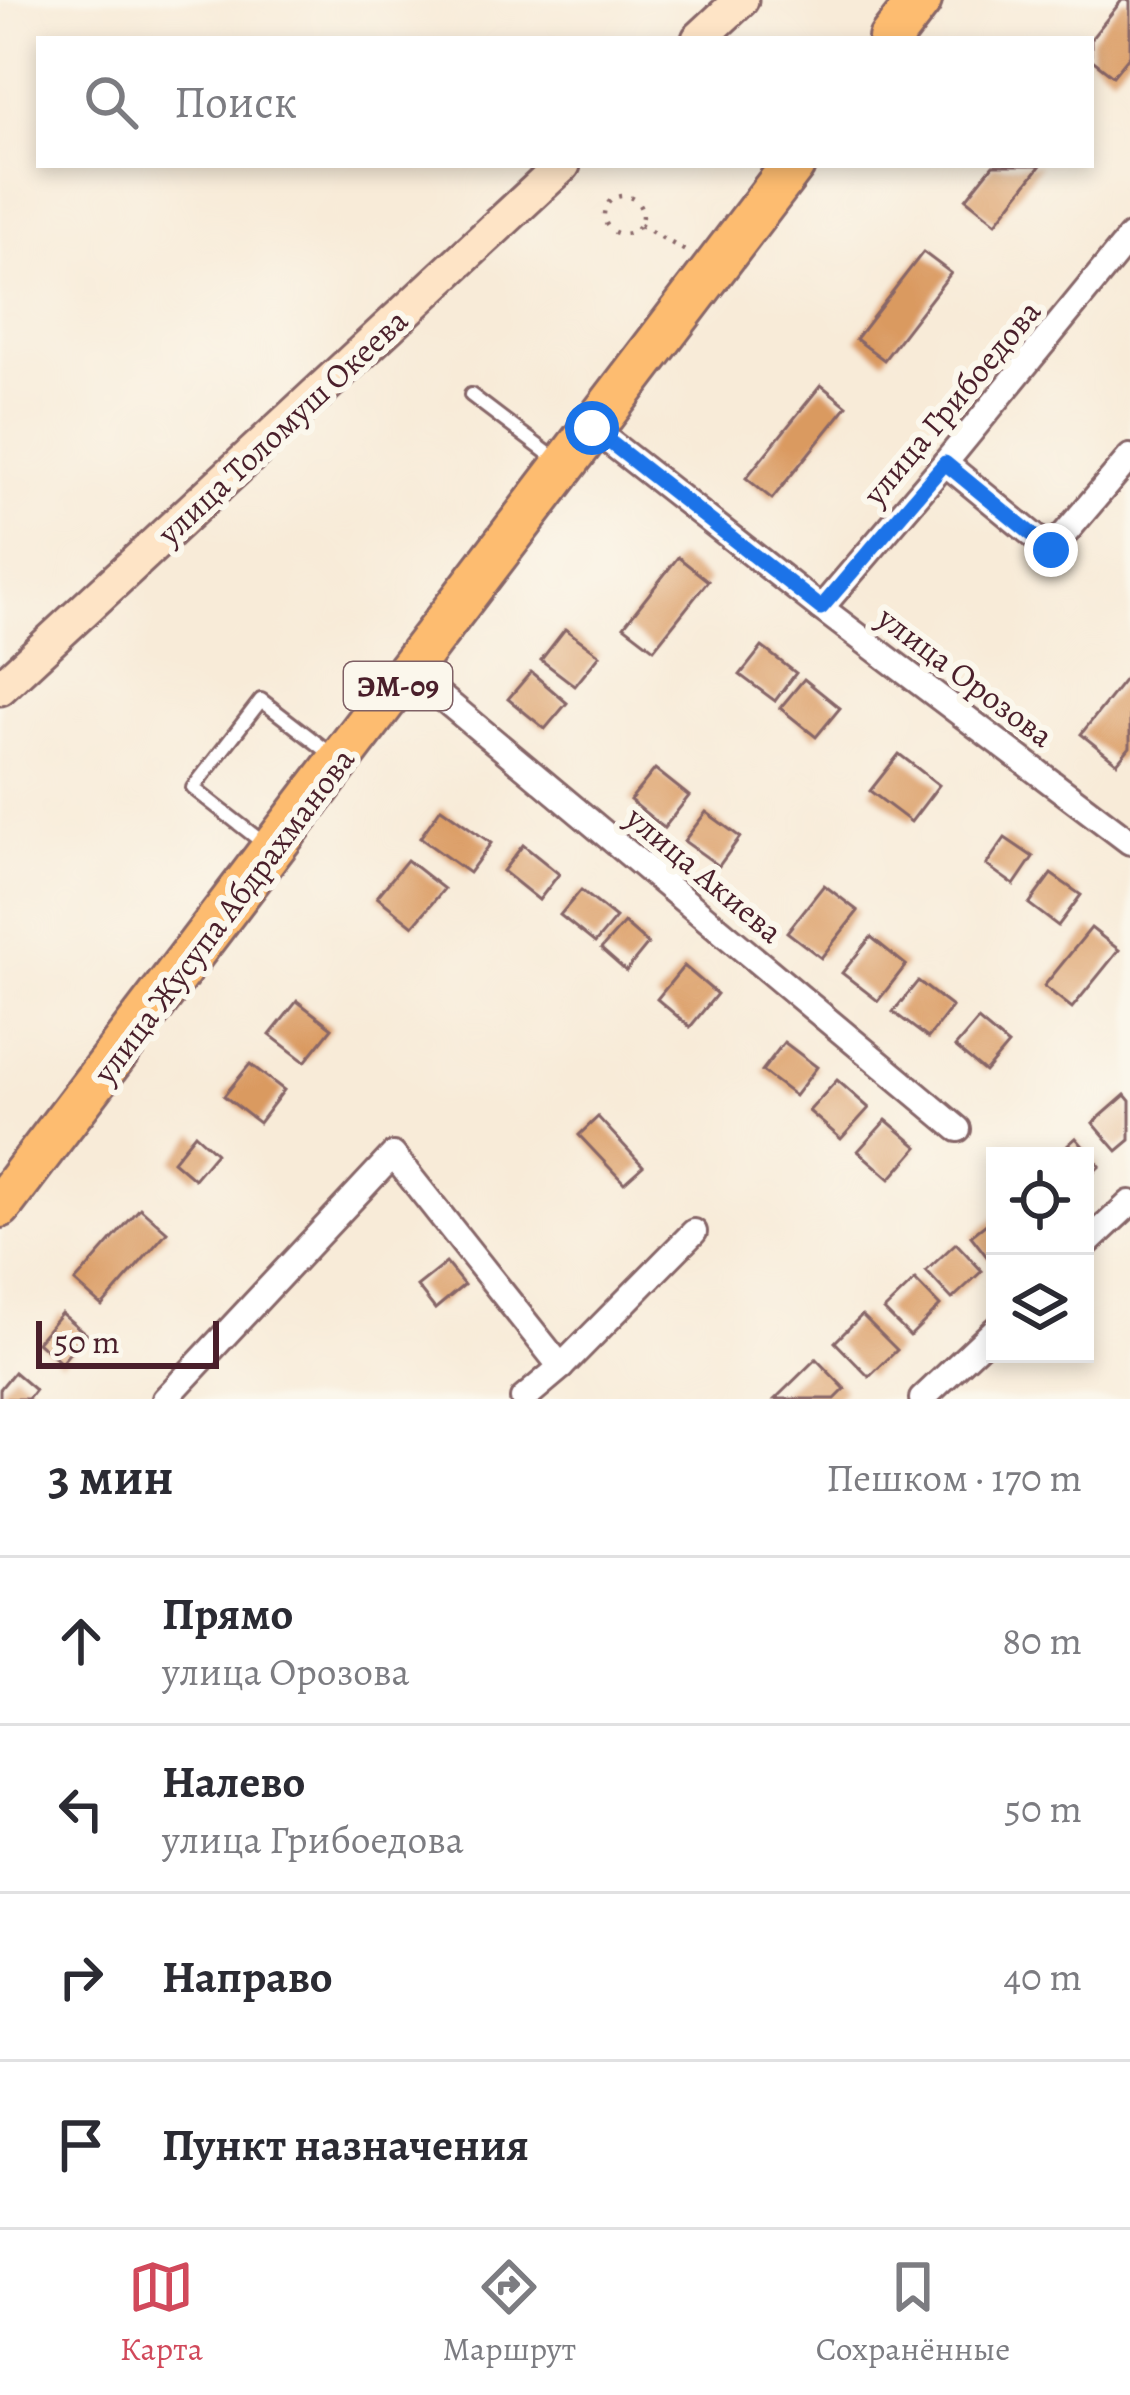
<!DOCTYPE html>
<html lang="ru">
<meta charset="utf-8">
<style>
body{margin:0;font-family:Alegreya,serif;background:#f2f2f3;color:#2b2b33}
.controls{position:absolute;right:36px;bottom:36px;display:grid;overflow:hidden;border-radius:0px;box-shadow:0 6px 18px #0003}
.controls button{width:108px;height:108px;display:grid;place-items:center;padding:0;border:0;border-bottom:3px solid #e1e1e2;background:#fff;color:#2b2b33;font:60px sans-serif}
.scale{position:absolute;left:36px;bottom:30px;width:183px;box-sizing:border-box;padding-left:12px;border:6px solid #4a1f2b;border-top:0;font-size:33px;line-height:42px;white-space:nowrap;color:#4a1f2b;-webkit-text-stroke:9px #fbf7ec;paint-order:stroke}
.stop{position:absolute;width:36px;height:36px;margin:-27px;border:9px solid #1a73e8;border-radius:50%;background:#fff}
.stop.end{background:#1a73e8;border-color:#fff;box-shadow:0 3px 12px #0008}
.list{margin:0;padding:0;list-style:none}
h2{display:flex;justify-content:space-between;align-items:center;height:156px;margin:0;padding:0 48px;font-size:51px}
h2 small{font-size:39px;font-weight:400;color:#7c7c81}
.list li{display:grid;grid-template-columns:78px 1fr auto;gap:36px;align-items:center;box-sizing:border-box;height:168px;padding:0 48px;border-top:3px solid #e1e1e2}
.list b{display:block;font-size:45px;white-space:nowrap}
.list p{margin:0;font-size:39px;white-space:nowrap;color:#7c7c81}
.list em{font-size:39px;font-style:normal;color:#7c7c81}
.icon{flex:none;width:66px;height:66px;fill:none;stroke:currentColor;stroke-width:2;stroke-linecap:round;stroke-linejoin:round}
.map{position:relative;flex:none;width:1130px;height:1399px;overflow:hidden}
.search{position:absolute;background:#fff;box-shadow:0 6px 18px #0003;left:36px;right:36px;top:36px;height:132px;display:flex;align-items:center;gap:30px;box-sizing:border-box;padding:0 42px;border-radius:0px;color:#7c7c81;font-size:45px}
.sheet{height:828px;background:#fff}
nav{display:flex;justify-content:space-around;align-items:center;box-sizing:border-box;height:168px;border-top:3px solid #e1e1e2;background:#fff;font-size:33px;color:#7c7c81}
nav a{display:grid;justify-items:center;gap:6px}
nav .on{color:#d1495b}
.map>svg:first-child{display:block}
.building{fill:#da9a61}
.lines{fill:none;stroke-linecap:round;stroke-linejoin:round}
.lane-casing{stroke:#876668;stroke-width:18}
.street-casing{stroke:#876668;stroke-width:30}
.secondary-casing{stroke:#876668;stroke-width:39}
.highway-casing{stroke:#876668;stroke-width:48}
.path{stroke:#876668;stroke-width:4.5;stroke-dasharray:3 9;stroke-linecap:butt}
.lane{stroke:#fff;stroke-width:12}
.street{stroke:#fff;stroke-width:24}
.secondary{stroke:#fee4c6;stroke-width:33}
.highway{stroke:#fdbc70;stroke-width:42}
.route{stroke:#1a73e8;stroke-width:15}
.labels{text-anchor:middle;stroke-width:12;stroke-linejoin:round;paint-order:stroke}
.shield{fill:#fbf7ec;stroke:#7f6065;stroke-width:3}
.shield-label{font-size:30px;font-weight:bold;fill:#4a1f2b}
.street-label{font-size:33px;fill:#4a1f2b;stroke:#fbf7ec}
</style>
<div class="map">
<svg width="1130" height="1399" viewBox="0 0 1130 1399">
<rect width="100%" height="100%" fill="#fbf7ec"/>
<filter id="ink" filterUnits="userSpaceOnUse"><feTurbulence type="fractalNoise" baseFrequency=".00833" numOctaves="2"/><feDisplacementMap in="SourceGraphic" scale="24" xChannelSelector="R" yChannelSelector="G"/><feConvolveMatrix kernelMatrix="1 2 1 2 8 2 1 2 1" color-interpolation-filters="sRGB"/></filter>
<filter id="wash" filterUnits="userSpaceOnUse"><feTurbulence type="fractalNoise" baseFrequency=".004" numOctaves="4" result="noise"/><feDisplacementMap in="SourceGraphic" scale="48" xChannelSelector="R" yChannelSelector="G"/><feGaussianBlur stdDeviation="2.7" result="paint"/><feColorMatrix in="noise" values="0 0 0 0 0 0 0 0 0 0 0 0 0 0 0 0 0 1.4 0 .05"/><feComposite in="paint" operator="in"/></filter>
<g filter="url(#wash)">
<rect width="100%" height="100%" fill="#f8ebd8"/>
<g id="blocks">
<g class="building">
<polygon points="1122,0 1130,0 1130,55 1113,76 1091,59 1091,39"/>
<polygon points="993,165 1041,165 996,223 966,199"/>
<polygon points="923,252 951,273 884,360 856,339"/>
<polygon points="821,385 847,406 772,499 746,478"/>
<polygon points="678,557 708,581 654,649 624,626"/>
<polygon points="565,629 600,655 575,686 541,660"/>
<polygon points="762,647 796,673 775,701 740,675"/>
<polygon points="531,672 567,703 545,729 508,699"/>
<polygon points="1130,673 1130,747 1117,763 1081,734"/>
<polygon points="804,679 840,708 816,737 780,708"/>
<polygon points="899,754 939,785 911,822 870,791"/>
<polygon points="655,769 689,796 664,828 630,800"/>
<polygon points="441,808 491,843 469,873 420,838"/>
<polygon points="706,812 740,837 719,866 684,841"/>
<polygon points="1005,838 1033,857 1014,885 986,865"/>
<polygon points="523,845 559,874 539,900 503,871"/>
<polygon points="407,860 444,889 413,926 377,897"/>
<polygon points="1051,874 1081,895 1058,926 1029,904"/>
<polygon points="824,885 858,911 821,958 787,932"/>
<polygon points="581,890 616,918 595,943 560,915"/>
<polygon points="624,923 648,944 626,971 601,949"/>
<polygon points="1091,928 1119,950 1072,1008 1044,986"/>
<polygon points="871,937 906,965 878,1001 842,973"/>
<polygon points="684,966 717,994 690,1027 657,999"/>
<polygon points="918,981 952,1007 928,1038 893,1012"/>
<polygon points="297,1001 332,1028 305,1062 270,1035"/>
<polygon points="978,1020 1008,1045 985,1072 955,1047"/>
<polygon points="784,1042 817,1067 795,1096 762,1071"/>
<polygon points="250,1064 284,1090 259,1123 224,1096"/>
<polygon points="837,1080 869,1108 841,1139 809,1111"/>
<polygon points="1125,1095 1130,1101 1130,1140 1117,1151 1093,1123"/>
<polygon points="598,1117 643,1166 624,1183 579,1135"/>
<polygon points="886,1120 918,1147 890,1179 858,1151"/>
<polygon points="195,1134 216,1153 194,1179 173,1161"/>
<polygon points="1076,1138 1100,1166 1085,1180 1085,1156 1056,1156"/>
<polygon points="140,1208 167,1232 102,1306 75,1282"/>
<polygon points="995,1217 995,1259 991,1262 971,1236"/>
<polygon points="956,1243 982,1271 952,1299 926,1271"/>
<polygon points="446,1263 464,1285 435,1309 417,1286"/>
<polygon points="915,1280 940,1306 910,1336 884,1310"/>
<polygon points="61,1313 86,1334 61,1363 37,1342"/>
<polygon points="862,1315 897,1350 869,1377 835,1342"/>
<polygon points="816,1359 845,1389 835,1399 775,1399"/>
<polygon points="14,1372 35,1390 28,1399 0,1399 0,1389"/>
</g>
</g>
</g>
<g filter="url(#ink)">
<use href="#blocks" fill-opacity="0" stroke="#876668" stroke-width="3"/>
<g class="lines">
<defs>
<g id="lane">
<polyline points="471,395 558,461"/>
<polyline points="266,845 193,788 261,700 335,757"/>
</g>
<g id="street">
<polyline points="592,428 821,608 1130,842"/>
<polyline points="945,463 1051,550 1130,457"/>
<polyline points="821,608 945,463 1130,237"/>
<polyline points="410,671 958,1129"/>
<polyline points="1085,1245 1130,1203"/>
<polyline points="165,1399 393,1155 561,1367"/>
<polyline points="523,1399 561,1367 694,1232"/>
<polyline points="922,1399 995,1330"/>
</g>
<g id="secondary">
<polyline points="699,39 741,0"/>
<polyline points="0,688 563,165"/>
</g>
<g id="highway">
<polyline points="890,39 920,0"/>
<polyline points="0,1206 793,165"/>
</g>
</defs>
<use href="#lane" class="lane-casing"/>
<use href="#street" class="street-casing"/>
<use href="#secondary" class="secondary-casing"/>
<use href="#highway" class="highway-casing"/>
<g class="path">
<circle cx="623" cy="215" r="19"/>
<polyline points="640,225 687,252"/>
</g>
<use href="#lane" class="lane"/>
<use href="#street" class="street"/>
<use href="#secondary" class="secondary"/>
<use href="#highway" class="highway"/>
</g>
</g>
<g class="lines" filter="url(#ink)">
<polyline class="route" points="592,428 821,608 945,463 1051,550"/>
</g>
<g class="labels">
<rect class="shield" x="344" y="662" width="108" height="48" rx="9"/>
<g class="shield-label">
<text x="398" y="696">ЭМ-09</text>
</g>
<g class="street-label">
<text transform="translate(951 402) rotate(-50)" y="12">улица Грибоедова</text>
<text transform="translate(282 426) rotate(-43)" y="12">улица Толомуш Океева</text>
<text transform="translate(966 676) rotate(37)" y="12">улица Орозова</text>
<text transform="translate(705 874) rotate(40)" y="12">улица Акиева</text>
<text transform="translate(223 915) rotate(-53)" y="12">улица Жусупа Абдрахманова</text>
</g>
</g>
</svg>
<div class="controls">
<button><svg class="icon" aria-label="locate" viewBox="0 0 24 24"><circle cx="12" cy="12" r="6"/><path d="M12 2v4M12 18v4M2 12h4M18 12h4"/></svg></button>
<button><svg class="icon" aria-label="layers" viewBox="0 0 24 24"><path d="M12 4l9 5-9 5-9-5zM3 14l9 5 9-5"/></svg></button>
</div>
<div class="scale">50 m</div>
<div class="stop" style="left:592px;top:428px"></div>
<div class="stop end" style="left:1051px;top:550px"></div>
<div class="search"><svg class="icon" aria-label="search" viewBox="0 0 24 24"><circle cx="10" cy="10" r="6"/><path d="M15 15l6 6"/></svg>Поиск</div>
</div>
<section class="sheet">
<h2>3 мин<small>Пешком · 170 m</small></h2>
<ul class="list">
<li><svg class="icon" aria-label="ahead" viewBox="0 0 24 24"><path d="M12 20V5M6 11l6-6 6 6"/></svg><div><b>Прямо</b><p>улица Орозова</p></div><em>80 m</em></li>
<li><svg class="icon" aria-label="left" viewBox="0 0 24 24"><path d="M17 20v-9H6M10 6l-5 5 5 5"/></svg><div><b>Налево</b><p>улица Грибоедова</p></div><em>50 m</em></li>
<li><svg class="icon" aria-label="right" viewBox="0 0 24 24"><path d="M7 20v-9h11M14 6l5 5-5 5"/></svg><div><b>Направо</b></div><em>40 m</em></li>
<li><svg class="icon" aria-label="arrive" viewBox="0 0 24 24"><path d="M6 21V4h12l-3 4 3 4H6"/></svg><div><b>Пункт назначения</b></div></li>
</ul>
</section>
<nav>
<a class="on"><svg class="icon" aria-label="map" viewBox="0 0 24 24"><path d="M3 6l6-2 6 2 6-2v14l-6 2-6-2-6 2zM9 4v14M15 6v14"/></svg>Карта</a>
<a><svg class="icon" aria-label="directions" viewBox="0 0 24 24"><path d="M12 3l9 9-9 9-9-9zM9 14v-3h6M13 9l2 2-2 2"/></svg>Маршрут</a>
<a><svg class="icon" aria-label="saved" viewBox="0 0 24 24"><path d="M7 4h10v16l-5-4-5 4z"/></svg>Сохранённые</a>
</nav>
